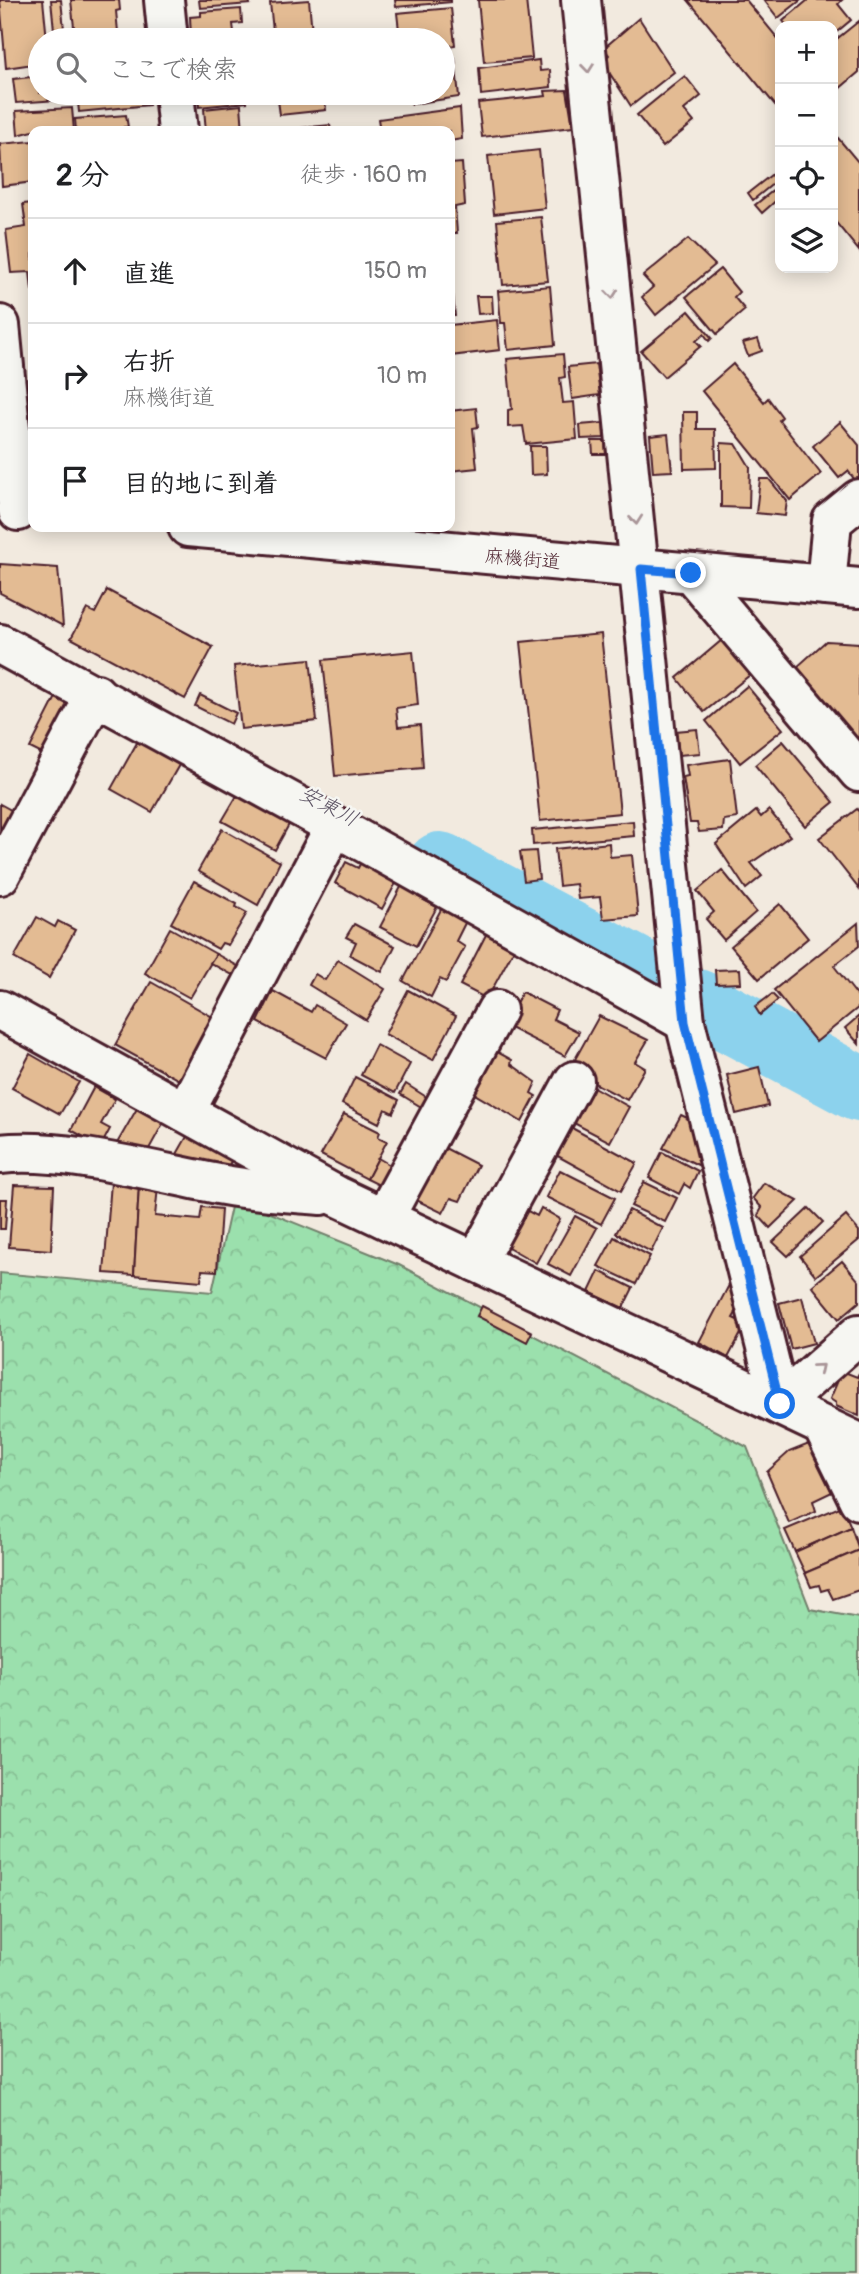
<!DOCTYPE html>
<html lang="ja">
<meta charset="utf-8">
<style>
body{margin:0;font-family:Pangolin,"Klee One",sans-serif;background:#f2f2f2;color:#202124}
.controls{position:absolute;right:21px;top:21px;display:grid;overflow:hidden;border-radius:14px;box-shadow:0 4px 18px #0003}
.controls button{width:63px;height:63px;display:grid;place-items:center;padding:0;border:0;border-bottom:2px solid #e0e0e0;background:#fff;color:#202124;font:35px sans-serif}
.stop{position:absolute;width:21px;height:21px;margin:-16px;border:5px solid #1a73e8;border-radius:50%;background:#fff}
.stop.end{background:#1a73e8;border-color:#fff;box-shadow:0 2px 7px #0008}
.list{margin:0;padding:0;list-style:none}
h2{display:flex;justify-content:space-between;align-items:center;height:91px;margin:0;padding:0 28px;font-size:30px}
h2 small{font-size:23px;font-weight:400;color:#757577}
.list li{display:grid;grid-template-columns:46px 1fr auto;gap:21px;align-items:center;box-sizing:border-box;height:105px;padding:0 28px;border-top:2px solid #e0e0e0}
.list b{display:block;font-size:26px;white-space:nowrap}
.list p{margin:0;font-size:23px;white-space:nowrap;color:#757577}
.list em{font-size:23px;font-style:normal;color:#757577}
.icon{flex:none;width:38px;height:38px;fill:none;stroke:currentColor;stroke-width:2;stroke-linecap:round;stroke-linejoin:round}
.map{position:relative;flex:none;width:859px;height:2274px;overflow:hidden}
.search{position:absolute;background:#fff;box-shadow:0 4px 18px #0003;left:28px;top:28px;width:427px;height:77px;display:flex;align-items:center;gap:18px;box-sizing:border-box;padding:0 24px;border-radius:38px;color:#757577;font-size:26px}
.panel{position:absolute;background:#fff;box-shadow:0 4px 18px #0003;left:28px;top:126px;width:427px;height:406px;border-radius:14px}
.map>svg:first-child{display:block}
.forest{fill:url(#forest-crowns);stroke:#72806c;stroke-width:2}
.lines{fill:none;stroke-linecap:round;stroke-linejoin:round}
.river{stroke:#8cd2ed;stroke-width:66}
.building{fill:#e3bb93;stroke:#4a1f2b;stroke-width:2}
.minor-casing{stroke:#4a1f2b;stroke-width:44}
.minor{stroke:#f6f6f2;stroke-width:38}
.oneway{stroke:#a99598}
.route{stroke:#1a73e8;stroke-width:9}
.labels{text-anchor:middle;stroke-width:5;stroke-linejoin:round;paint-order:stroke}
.street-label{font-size:19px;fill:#4a1f2b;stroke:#f6f6f2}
.water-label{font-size:21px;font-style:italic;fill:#5e5565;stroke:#f6f6f2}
</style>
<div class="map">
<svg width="859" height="2274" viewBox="0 0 859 2274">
<defs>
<pattern id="forest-crowns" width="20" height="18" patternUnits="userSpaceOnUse" patternTransform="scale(1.75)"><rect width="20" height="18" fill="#9be0ad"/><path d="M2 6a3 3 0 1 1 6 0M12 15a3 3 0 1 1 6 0" fill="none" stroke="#87c095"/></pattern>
</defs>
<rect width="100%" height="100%" fill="#f2eadf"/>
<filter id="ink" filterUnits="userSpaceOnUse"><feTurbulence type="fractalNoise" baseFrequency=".0143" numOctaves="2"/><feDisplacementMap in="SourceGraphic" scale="14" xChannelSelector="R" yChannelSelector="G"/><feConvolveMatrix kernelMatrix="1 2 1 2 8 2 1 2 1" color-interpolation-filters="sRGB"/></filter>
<g filter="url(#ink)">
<polygon class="forest" points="233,1198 399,1265 747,1447 810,1609 859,1618 859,2274 0,2274 0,1273 212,1292"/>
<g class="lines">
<g class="river">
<polyline points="440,865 658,981"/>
<polyline points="697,1002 859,1089"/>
</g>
</g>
<g class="building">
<polygon points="0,0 43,0 47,40 40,40 40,63 6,68"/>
<polygon points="51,0 61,0 65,39 55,40"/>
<polygon points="71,0 119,0 120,10 116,11 118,32 75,36"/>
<polygon points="199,0 249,0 250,4 200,8"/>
<polygon points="309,0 312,32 306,33 307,40 274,40 270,3"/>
<polygon points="395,0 451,0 451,2 396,7"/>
<polygon points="478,0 526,0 532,58 484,62"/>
<polygon points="688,0 746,0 780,41 780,111"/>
<polygon points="764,0 801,0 778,18"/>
<polygon points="808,0 842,0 838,4 851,20 833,35 833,26 787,26 783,21"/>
<polygon points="451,8 455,45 443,47 443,40 400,39 397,13"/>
<polygon points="241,9 242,23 233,24 235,40 187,40 187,37 191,36 190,17 201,16 201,12"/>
<polygon points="639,18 674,72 631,106 603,63 609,55 604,48"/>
<polygon points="859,21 859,72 839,89 833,82 833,42"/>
<polygon points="130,34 131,40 80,40"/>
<polygon points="455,58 459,97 411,104 410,93 443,93 443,59"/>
<polygon points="539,60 540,71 550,70 551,87 481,95 479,68"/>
<polygon points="685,76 701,96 684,110 694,122 663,147 637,115"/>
<polygon points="31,77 40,78 40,93 70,93 71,99 16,103 13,79"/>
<polygon points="567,90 573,127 482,137 478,103 546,96 545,91"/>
<polygon points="77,93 148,93 149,105 79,112"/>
<polygon points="198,93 246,93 247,102 199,107"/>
<polygon points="277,93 324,93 326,110 280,115"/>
<polygon points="241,105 243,131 206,131 204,109"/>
<polygon points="72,108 74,131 33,131 18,135 16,111"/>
<polygon points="460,108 462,139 450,141 450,131 380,131 378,119"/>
<polygon points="126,115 128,127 124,127 124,131 76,131 75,119"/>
<polygon points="330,125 331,131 281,131 281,130"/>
<polygon points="838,138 859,163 859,251 833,219 833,142"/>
<polygon points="33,141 33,182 2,186 0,144"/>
<polygon points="539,150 545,208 494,214 488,156"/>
<polygon points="450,160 450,164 462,163 465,205 455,207 457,233 450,233"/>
<polygon points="780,168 780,178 753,200 748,193"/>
<polygon points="775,189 780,197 762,213 755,205"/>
<polygon points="33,203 33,290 32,290 30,272 11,273 6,230 26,227 23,204"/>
<polygon points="541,217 548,281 503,285 497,221"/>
<polygon points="688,239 715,265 656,315 642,297 653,287 643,276"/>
<polygon points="450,262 455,316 450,316"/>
<polygon points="720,269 739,292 734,297 745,310 717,334 686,297"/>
<polygon points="550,286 555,345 508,350 505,323 501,323 498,291"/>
<polygon points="476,296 492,296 493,313 478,314"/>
<polygon points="689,311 712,338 709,341 704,334 696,341 701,346 664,377 641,351"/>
<polygon points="497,320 500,350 450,356 450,325"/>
<polygon points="758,339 762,351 748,356 743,343"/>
<polygon points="563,354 565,377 560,378 563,403 574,402 577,439 526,444 523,426 508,427 508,410 512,409 507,359"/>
<polygon points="596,364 600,395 572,399 568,367"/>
<polygon points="733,364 764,402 768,398 782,417 779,420 821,474 790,500 702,391"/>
<polygon points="476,408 478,427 473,428 477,468 450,471 450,411"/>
<polygon points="683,412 697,412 697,429 715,429 716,468 684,469"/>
<polygon points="840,422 859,445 859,478 855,480 848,471 839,478 813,446"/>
<polygon points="603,423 604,438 581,439 580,425"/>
<polygon points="668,434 672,471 653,472 650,436"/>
<polygon points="592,441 605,441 606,454 593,454"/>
<polygon points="721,443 736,444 750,467 749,508 721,507"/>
<polygon points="530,446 546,446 547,474 531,475"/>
<polygon points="760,479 769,479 787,501 785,516 756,513"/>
<polygon points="0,564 58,568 63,626 0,593"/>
<polygon points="107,590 213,647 185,699 71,638 87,609 95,613"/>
<polygon points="601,634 620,813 540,821 521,642"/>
<polygon points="722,640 751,674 704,712 677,678"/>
<polygon points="826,641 859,643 859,745 797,667"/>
<polygon points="413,651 418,705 396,708 398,727 420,725 423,768 335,776 323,660"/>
<polygon points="310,659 317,721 241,729 234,666"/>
<polygon points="747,686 783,729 740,763 706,721"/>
<polygon points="200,695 236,713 231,724 195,706"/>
<polygon points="56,697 77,707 50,758 30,748"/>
<polygon points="697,729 700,753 679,755 676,731"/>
<polygon points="138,741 179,765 152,812 111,789"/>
<polygon points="783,741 834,802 805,826 755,765"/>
<polygon points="730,759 737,818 724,820 723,830 699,832 697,823 690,823 683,777 688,776 686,765"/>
<polygon points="242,787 293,817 275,850 222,821"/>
<polygon points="0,804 18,814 0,851"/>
<polygon points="857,809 859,812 859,889 819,838"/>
<polygon points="769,810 790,836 751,863 762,876 746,889 716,844 756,811 761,817"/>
<polygon points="633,821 634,836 533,845 532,830"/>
<polygon points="222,829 280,862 258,905 198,871"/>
<polygon points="609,843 610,857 632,855 638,916 603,919 600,897 578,899 576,884 559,886 555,849"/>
<polygon points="536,851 539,879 524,881 520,852"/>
<polygon points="363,858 397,881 382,909 335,883 346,862 358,868"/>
<polygon points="722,870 756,912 724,940 706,919 714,912 697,891"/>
<polygon points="194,881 237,904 236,907 247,913 228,945 222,943 218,949 171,923"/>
<polygon points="403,883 421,893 418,897 437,907 416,946 380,927"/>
<polygon points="446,900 469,915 456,941 465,947 446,982 440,979 431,997 403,981"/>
<polygon points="780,904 808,938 759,979 731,946"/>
<polygon points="37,917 55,927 58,921 75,930 49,978 14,958"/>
<polygon points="492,923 508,932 502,943 514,949 487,999 460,985"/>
<polygon points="858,923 859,946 834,966 859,998 859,1007 816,1042 774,990"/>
<polygon points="354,924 395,946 382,972 350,955 356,942 346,937"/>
<polygon points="170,928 216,954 190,998 145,973"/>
<polygon points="216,954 243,969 238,978 210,963"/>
<polygon points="338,960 385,989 366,1020 309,985 315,974 325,980"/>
<polygon points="740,969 741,983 716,984 715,970"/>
<polygon points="151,982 223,1023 188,1085 115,1045"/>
<polygon points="408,990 456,1016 433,1060 385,1034"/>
<polygon points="273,991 311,1012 315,1005 346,1023 326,1058 258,1022"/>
<polygon points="522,992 557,1010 553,1019 579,1032 565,1056 504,1025"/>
<polygon points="772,994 778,1000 760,1015 755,1007"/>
<polygon points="599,1016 648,1040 635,1062 645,1068 627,1100 569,1070"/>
<polygon points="859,1016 859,1044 845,1028"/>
<polygon points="376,1045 410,1064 395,1093 361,1075"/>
<polygon points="490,1048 512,1060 511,1064 536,1082 531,1093 536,1096 522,1122 468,1090"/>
<polygon points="30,1054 79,1082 60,1114 12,1088"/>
<polygon points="759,1067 768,1106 736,1114 727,1075"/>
<polygon points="355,1077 399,1100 393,1113 385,1109 379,1123 342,1104"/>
<polygon points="406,1084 428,1098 423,1108 400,1094"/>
<polygon points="588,1084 629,1107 610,1142 570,1121"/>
<polygon points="94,1087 115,1099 101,1124 110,1129 101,1146 71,1130"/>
<polygon points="139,1105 165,1120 144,1158 112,1152"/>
<polygon points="344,1114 380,1132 378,1137 387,1141 367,1179 321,1155"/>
<polygon points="681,1115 702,1125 705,1153 700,1166 663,1148"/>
<polygon points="570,1127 637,1163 621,1191 554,1154"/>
<polygon points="189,1133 233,1158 224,1173 173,1161"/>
<polygon points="437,1144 478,1165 460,1201 451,1198 443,1213 410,1197"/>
<polygon points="662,1152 698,1171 690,1188 684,1184 679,1194 649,1178"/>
<polygon points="378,1158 390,1165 379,1185 367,1179"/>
<polygon points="560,1170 615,1198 601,1224 546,1197"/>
<polygon points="111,1182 139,1185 134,1275 104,1273"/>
<polygon points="644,1182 677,1198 665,1222 631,1206"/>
<polygon points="764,1183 798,1201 770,1228 758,1215 762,1208 753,1198"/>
<polygon points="14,1185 54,1186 51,1250 9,1247"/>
<polygon points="139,1185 158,1187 155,1216 200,1220 202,1207 221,1209 217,1271 202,1270 201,1281 134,1275"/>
<polygon points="0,1199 7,1199 5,1229 0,1229"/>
<polygon points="520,1207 537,1216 541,1208 560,1219 536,1263 501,1243"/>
<polygon points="809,1208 823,1222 788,1256 773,1242"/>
<polygon points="629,1210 663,1228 651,1252 616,1233"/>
<polygon points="575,1216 597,1228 571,1276 548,1264"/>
<polygon points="846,1216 859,1231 859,1240 816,1276 800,1256"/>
<polygon points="614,1237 650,1256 636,1284 598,1266"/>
<polygon points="842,1261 859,1281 859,1302 839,1319 812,1286"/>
<polygon points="599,1271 633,1288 623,1308 589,1292"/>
<polygon points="729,1285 741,1291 741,1304 733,1318 746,1324 728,1358 699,1342"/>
<polygon points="802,1297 814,1343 791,1349 779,1303"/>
<polygon points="482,1306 532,1332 527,1342 477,1316"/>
<polygon points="842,1371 857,1377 859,1373 859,1416 836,1406 836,1403 830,1399"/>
<polygon points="809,1444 832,1492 813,1501 816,1511 789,1523 767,1472 789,1452"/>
<polygon points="842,1506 851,1527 795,1552 785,1530"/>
<polygon points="851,1527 859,1550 805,1573 795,1552"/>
<polygon points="859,1550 859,1590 833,1599 828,1589 821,1591 819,1585 811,1587 805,1573"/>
</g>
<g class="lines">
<defs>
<g id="minor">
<polyline points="164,0 168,40"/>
<polyline points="581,0 685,1022 780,1404"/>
<polyline points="174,93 178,131"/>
<polyline points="0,325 18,511"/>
<polyline points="188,527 859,588"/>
<polyline points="691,573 859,772"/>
<polyline points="826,585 832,521 859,499"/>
<polyline points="0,644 335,826 685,1022"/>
<polyline points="0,875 96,694"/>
<polyline points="0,1010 337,1196 859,1443"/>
<polyline points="185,1112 335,826"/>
<path d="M0,1154C67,1147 157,1173 224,1185C256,1191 289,1192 321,1195"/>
<polyline points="384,1218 497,1010"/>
<polyline points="476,1262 574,1081"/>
<polyline points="780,1404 859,1334"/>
<polyline points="823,1427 859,1500"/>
</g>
</defs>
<use href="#minor" class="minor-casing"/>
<use href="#minor" class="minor"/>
</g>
<defs><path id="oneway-chevron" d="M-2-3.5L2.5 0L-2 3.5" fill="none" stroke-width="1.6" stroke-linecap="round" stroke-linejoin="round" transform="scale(1.75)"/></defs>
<g class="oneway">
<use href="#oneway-chevron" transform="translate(588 68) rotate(84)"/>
<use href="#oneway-chevron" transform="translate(612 294) rotate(84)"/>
<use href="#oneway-chevron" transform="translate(636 520) rotate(84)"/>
<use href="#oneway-chevron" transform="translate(819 1368) rotate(-40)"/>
</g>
</g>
<g class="lines" filter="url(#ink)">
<polyline class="route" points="691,573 641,569 685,1022 780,1404"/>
</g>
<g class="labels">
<g class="street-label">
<text transform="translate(523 558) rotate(5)" y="7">麻機街道</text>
</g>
<g class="water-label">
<text transform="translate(329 806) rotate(28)" y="7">安東川</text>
</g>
</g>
</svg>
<div class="controls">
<button>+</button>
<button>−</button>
<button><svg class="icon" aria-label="locate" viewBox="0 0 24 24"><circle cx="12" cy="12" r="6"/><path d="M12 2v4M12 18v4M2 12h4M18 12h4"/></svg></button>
<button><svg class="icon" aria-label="layers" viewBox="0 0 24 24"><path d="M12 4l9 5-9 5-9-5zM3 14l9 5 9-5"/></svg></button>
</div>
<div class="stop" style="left:780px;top:1404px"></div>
<div class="stop end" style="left:691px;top:573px"></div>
<div class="search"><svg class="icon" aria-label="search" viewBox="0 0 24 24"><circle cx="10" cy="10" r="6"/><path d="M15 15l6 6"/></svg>ここで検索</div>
<section class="panel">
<h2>2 分<small>徒歩 · 160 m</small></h2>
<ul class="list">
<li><svg class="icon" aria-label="ahead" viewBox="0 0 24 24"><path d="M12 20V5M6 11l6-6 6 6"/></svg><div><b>直進</b></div><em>150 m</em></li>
<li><svg class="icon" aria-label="right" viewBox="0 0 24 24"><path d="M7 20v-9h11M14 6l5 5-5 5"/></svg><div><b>右折</b><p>麻機街道</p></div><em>10 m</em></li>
<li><svg class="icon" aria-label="arrive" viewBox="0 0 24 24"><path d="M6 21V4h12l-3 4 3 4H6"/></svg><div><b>目的地に到着</b></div></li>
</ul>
</section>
</div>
